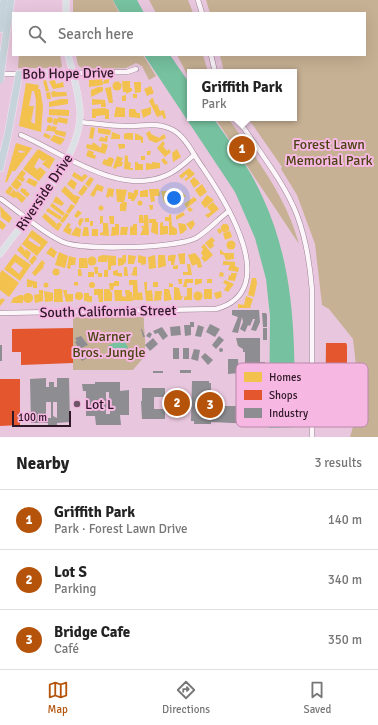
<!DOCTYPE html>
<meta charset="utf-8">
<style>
body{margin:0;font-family:Signika,sans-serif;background:#f6f6f6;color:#222}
.scale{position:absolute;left:12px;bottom:10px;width:59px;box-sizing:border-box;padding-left:4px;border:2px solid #2e1827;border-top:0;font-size:11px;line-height:14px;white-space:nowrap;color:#2e1827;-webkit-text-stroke:3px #f6b8e2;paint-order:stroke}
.you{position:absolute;left:174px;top:198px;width:14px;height:14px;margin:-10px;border:3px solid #fff;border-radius:50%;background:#1a73e8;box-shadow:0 0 0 6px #1a73e833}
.badge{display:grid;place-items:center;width:26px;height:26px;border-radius:50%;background:#b45309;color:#fff;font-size:13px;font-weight:700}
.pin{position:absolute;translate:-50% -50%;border:2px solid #fff;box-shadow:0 1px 4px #0006}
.popup{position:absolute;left:187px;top:69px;width:110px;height:52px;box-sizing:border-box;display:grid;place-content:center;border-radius:0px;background:#fff;filter:drop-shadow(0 1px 3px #0005);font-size:13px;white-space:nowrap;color:#767676}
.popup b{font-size:15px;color:#222}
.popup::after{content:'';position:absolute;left:50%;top:100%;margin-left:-8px;border:8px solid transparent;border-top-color:#fff}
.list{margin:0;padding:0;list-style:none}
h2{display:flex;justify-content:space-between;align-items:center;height:52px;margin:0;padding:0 16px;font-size:17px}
h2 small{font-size:13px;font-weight:400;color:#767676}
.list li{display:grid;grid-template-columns:26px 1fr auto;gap:12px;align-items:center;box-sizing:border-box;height:60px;padding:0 16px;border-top:1px solid #e0e0e0}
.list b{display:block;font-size:15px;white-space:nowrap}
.list p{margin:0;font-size:13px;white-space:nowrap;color:#767676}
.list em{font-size:13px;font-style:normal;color:#767676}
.icon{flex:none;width:22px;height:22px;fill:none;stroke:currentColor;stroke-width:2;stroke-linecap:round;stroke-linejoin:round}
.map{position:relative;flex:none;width:378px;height:437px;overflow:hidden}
.search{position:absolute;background:#fff;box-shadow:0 4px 16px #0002;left:12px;right:12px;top:12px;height:44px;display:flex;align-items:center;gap:10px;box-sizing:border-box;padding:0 14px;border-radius:0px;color:#767676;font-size:15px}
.sheet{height:232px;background:#fff}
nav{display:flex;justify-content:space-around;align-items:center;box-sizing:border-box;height:56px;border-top:1px solid #e0e0e0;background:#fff;font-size:11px;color:#767676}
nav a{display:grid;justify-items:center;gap:2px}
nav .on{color:#b45309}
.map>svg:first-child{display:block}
.green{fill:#c7b194}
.water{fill:#76c19f}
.pier{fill:#e8c6dd}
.homes{fill:#f2c14e;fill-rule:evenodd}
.shops{fill:#e4572e}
.industry{fill:#8d8d92;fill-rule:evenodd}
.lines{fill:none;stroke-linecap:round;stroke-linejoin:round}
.minor-casing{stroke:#9c8394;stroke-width:5.5}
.major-casing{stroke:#f5e5f0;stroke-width:7}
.highway-casing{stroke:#f5e5f0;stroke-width:8}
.minor{stroke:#fcf6fa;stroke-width:4.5}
.major{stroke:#dce1e6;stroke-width:6}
.highway{stroke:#c7d3da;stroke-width:7}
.highway-bridge-casing{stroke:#f5e5f0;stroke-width:8;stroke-linecap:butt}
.highway-bridge{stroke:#c7d3da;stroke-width:7}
.poi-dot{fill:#6f5567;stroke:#f6b8e2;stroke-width:1.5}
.labels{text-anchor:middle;stroke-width:4;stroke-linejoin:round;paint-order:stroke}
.street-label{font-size:14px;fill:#2e1827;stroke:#f6b8e2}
.park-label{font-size:14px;fill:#4b4312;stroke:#f6b8e2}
.poi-label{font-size:14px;fill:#2e1827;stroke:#f6b8e2;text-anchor:start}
.key{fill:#f6b8e2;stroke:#ba88aa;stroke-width:1}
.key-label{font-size:11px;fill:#2e1827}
</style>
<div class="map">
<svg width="378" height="437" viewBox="0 0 378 437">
<rect width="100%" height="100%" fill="#e8c6dd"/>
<g class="green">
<polygon points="73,0 113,0 119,13 73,13"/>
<polygon points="149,0 188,0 193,13 156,13"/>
<polygon points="206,0 378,0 378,437 350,437 355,420 354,402 358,383 353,339 329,309 322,305 315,244 297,195 281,169 282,167 248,118 294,118 294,72 224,72 220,55 365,55 365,13 210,13"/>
<polygon points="19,55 60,55 62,66 60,68 18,68"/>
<polygon points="76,55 143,55 156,76 149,80 142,66 136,63 126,68 83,69 78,65"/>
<polygon points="177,55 203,55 208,72 190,72 190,80"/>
<path d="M215,118H228C256,158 286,196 299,244Z"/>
<path d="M73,317H144C143,326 148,351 143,358C140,362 136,366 133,370H73Z"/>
</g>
<g class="water">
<polygon points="113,0 137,0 144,13 120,13"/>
<path d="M144,55H170L190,84V118H213C231,143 251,170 263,198C299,277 294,353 295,437H269L270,316L266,279L255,238L235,192Z"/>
<polygon points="119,338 124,339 128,348 125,351 121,352 117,348 109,353 107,349 109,345 112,344"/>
</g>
<polygon class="pier" points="297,427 297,437 268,437 268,428"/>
<g class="homes">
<polygon points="102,79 103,85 89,87 89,80"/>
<polygon points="109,79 109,83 103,84 104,80"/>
<polygon points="46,80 49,91 46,92 43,81"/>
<polygon points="55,80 56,84 63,82 64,87 53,89 49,81"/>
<polygon points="122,81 130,81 130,88 132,88 132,91 126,94 126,92 123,92"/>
<circle cx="117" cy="86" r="4.5"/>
<polygon points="134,82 141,82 141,92 135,93"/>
<path d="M26,83L39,85L38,89H40L43,106L41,132L19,126ZM32,91H34L36,100L35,124L31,122L34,106H29Z"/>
<polygon points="151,86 154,93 147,96 144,89"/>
<polygon points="98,87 103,87 103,91 91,97 91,90"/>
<polygon points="111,87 113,103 109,103 105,88"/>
<polygon points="55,91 56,92 66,92 67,96 52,97 51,92"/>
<polygon points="50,92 51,99 47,99 46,93"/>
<rect x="133" y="94" width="4" height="4"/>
<polygon points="126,95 126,101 122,101 122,96"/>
<polygon points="152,98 153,98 155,105 157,104 160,111 164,110 166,118 164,119 162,115 157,117 149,101"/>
<polygon points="61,99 68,99 68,104 49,107 49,102"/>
<polygon points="92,99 105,100 106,107 101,107 101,104 92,105"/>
<polygon points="116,107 125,108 125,117 114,117"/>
<polygon points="151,107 151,114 143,118 141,110"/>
<polygon points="105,108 109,110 109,119 105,119 105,115 96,116 96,118 92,118 92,109"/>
<polygon points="49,109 69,110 69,116 49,115"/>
<polygon points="129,109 135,109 137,113 140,113 140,118 129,117"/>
<polygon points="58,117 68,119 67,124 58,122 57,125 53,124 54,118 58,119"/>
<circle cx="50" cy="120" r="3"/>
<polygon points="48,125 51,126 51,128 52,126 57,127 56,130 66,132 65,137 55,134 55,132 51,131 46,131"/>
<polygon points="91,127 95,128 93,139 89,138"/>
<polygon points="98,128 111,130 110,135 98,133"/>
<polygon points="150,131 151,134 159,138 164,134 166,138 156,143 149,140 146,133"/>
<polygon points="112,132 120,135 120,139 111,139"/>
<polygon points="45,133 51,136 49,139 43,136"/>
<polygon points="127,133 133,133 133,140 124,139 124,134"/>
<polygon points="135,133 143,137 143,143 141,143 141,140 135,140"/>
<polygon points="54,135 65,139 62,143 60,145 50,140"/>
<polygon points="105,136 108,136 107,142 99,141 100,137 105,138"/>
<polygon points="163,141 165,144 163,146 167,151 169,149 171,152 165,157 157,148"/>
<polygon points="93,142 101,148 102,143 108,145 105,154 86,148 87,144 92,145"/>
<path d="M16,143L32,148L15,171H12L7,182H5ZM19,150L26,152L21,153L18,152Z"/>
<polygon points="118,144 125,144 125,148 119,149"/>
<polygon points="38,149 55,159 49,169 42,164 46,160 43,161 39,158 34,167 37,169 36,171 40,167 46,172 39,181 23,169"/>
<polygon points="177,149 181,157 173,162 172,153"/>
<polygon points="88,150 94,152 93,155 96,155 95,159 86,156"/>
<polygon points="147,151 151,151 150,155 147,155"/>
<polygon points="125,155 128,156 128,162 131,163 130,168 133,168 133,170 124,169"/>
<polygon points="117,156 123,158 121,162 123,162 122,166 117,167 116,169 113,168"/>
<rect x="141" y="156" width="4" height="4"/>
<polygon points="109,157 113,158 114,160 111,167 102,164 104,159 107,160"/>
<polygon points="164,158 168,163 165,165 161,160"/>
<polygon points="135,162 138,162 138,164 143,164 143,170 135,170"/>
<polygon points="152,162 160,163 160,168 146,170 146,163 152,164"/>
<polygon points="189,168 195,174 186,181 184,179 188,177 186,174 182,179 179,176"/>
<polygon points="22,170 26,173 23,177 25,179 23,182 16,178"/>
<polygon points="74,172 82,177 84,174 88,176 82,182 72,176"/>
<polygon points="90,177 94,179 89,187 85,184"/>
<polygon points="194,177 200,183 194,188 190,181"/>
<polygon points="16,178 22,184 17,190 11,185"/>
<polygon points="29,178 38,182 35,187 26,182"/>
<polygon points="71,179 77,183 74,190 67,184"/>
<polygon points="97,184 104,187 102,192 97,190 94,197 90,195"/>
<polygon points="202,184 207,192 200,197 195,190"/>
<polygon points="84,185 88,188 82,196 78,193"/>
<polygon points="10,186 13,188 9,195 5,192"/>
<polygon points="65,186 74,195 80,197 76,205 61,191"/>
<polygon points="22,188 27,190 26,191 30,194 27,197 20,191"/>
<polygon points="108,188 114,189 113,197 109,196 109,198 106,197"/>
<polygon points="14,189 16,193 17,191 26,198 22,203 16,197 14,198 9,195"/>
<polygon points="116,189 127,190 124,202 117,202"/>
<polygon points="149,189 159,189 160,196 154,196 155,201 151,202"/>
<polygon points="134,190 138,190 138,194 134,201 131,201 131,199 128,199 128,192 134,193"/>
<polygon points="143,190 148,190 148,197 140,197 140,191 143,191"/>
<polygon points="161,191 169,191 177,207 173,208 170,202 164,203"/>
<polygon points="183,193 186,196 183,198 180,195"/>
<polygon points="207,195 214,200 205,208 201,203"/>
<polygon points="56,196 64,203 62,206 53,202"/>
<polygon points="194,197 197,200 187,208 184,204"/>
<circle cx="140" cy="203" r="2.5"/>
<polygon points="123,202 127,202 126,211 120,211 120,204"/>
<polygon points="213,202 219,209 208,218 205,215 211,212 207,207"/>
<polygon points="52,203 65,213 63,216 50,206"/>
<polygon points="71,204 75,206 69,214 66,212"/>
<polygon points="149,205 153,205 153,209 150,210"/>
<circle cx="101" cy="208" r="2.5"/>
<polygon points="0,206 12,218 9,223 1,217"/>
<polygon points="190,207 193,210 190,212 187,209"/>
<polygon points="48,208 62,217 60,220 46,211"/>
<polygon points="78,210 82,213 77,218 74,216"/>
<polygon points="183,212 185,215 176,220 176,216"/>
<polygon points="45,213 57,224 54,228 42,217"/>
<polygon points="66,213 69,215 63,223 60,221"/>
<polygon points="171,214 172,226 177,229 177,234 175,235 169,235 169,221 165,221 165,217 169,217 169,215"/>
<polygon points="139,215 143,215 144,223 139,223"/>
<polygon points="144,215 148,215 149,235 140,235 143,229 141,226 144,226"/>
<polygon points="100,216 103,216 103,223 108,223 109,236 100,235 100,233 103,232 103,223 100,224"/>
<polygon points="109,216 114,216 114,224 110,224"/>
<polygon points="80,218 84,219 80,227 78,223"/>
<rect x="85" y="218" width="4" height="4"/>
<polygon points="149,219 156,219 156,222 158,222 158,235 151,232 152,223 149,223"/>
<polygon points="0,220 6,225 3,230 0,228"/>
<polygon points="193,220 195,224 191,230 186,224"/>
<rect x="90" y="221" width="3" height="5"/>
<polygon points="59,222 62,224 58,231 54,228"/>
<polygon points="163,222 163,226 168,226 168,234 160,235 160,223"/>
<polygon points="68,223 71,224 69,228 72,229 70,235 63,231"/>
<polygon points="178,223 185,224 187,229 183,233 180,234"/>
<polygon points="115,224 119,224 119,235 111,236 112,227 115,227"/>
<polygon points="133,224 137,224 137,235 130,235 130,227 133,226"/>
<circle cx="225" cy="228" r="4"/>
<polygon points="76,227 81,229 80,237 71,235"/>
<polygon points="84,227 88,227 89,236 82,236"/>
<polygon points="121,227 128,227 127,235 120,235"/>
<polygon points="220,228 222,232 219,234 217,230"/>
<rect x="92" y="229" width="6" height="7"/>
<path d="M32,230L48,242L37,256L22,244ZM30,237L41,245L39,247L28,240Z"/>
<polygon points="230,231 232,237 225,240 223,233"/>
<polygon points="212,237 215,241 213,242 214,246 210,249 205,243"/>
<circle cx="231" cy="245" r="4.5"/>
<polygon points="204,244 213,255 205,262 201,258 203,256 201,253 203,249 201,247"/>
<polygon points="21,245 25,251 26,249 31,253 28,260 17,250"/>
<polygon points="51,247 57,252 54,258 46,253"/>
<polygon points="220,249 224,253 234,253 234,259 226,260 224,255 220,254"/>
<polygon points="59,252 68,256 65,268 55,265"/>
<polygon points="185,253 185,264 180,264 178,254"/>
<polygon points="195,253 200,259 202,267 198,268 197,264 192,266 188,255"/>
<path d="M15,254L31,265L20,281L4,269ZM15,262L23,268L19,274L11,267Z"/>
<polygon points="34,255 37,258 32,265 29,261"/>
<polygon points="102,255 116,256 116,265 111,266 111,270 108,270 108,258 107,262 98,262 98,257"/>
<polygon points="123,255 126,255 126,262 123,265 118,266 118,258 122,258"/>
<polygon points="128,255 136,256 134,264 128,264"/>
<polygon points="138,255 146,257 146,264 141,265 141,263 138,263"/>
<polygon points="155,255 156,268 149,269 148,257"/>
<polygon points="158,255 165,255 166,266 158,268"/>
<polygon points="170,255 176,255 174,265 171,265 171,261 168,261 168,256"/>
<polygon points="69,256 76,258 75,265 71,265 70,269 67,268"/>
<circle cx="92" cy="261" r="4.5"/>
<polygon points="79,258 87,258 88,268 79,268"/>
<polygon points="42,260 45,263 43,266 44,267 35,276 32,273"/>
<polygon points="223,261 235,262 235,266 239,268 238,272 228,270 230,265 223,265"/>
<polygon points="187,264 190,264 192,275 183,275 183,272 188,272"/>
<polygon points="178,265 178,269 173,269 173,266"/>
<polygon points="94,267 98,267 98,273 102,273 102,277 98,277 98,274 95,274"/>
<polygon points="124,267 127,267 128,276 124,276"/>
<polygon points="134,267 137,267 137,276 130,275 132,274"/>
<circle cx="56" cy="272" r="3.5"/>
<polygon points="78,269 81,269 82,276 78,276"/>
<polygon points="2,270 19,283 9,297 0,290 0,273"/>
<rect x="104" y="270" width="4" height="7"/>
<polygon points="118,270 118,273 122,273 122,277 113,275 113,271"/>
<rect x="88" y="272" width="6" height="5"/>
<polygon points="220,272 224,273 223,277 219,276"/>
<polygon points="231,273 237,273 235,281 228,280 229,275 231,276"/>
<polygon points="252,278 256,278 257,283 254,297 248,295"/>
<polygon points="27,279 37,282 37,288 33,288 33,285 31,287 27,287"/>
<polygon points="178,279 182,279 182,284 179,284"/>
<polygon points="185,279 193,279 193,283 187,283 187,287 183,287"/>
<polygon points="195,279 202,279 202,283 195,285"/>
<rect x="207" y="279" width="5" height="4"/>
<polygon points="129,280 137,280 138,293 142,292 143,300 133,300 133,285 129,285"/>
<polygon points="225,280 234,284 228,292 224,290 227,285 223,283"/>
<polygon points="114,281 119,281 119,286 114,286 113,290 110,290 109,283 114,283"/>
<polygon points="74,282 78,282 78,286 74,285"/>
<polygon points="144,282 147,282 147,291 152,290 153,301 146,301"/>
<rect x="153" y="282" width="5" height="5"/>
<circle cx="92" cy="285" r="3"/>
<circle cx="46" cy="285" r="2.5"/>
<polygon points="169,283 173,284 173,287 169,287"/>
<polygon points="174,287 179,288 181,296 183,296 181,300 174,300"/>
<polygon points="187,288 192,288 192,300 184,300 184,297 187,296"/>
<polygon points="54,289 62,289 63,302 54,302"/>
<polygon points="94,289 103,289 103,302 99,302 98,295 94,295"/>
<polygon points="104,289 109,289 112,293 112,301 104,301"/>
<polygon points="164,289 169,289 172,300 164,301"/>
<rect x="204" y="289" width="8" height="10"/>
<polygon points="39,290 43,290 43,301 35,303 34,295 39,294"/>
<polygon points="63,290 67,290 67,294 73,294 73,301 66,302"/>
<polygon points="114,290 122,290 122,296 126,297 125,290 130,290 130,292 132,292 133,301 115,301"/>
<polygon points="44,291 53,293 53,301 45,302"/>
<polygon points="155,291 162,291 161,300 154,301"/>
<polygon points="221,291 222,297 216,299 214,293"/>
<circle cx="198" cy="296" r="4.5"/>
<circle cx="79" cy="296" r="4"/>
<polygon points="84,293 89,293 89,296 92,296 92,302 84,301"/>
<circle cx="28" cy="298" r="5"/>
<polygon points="20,295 23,295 23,303 11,303 13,298"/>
<polygon points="246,296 253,299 250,308 238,308 238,304 244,305"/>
<polygon points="2,298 5,300 0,306 0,300"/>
</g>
<g class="shops">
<polygon points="73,328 73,363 21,365 21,352 12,352 12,329"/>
<polygon points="326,343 346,343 347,345 347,427 325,427"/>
<polygon points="0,379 20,379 20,425 0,426"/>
</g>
<g class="industry">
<polygon points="232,310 259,310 260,322 256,331 251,330 255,319 253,319 250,326 248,325 245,332 240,329 243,322 242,317 238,333 232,332 238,317 232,315"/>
<polygon points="262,313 266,313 267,315 267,327 263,327"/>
<polygon points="190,322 194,322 194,327 191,327 191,335 185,336 184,325 190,325"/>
<polygon points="210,324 220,329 215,337 206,332"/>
<polygon points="198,325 204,327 201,337 195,336"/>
<polygon points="180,326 181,335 171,336 170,327"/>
<polygon points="162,327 168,336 163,340 158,333 155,334 153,331"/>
<rect x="263" y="328" width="4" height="12"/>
<polygon points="141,329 142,329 145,337 143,337"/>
<polygon points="149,332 152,334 150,338 146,336"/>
<polygon points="81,336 88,345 79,349 75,342 77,341 75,338"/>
<polygon points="219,336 224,340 216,349 212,345"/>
<polygon points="153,338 158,344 150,351 145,345"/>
<polygon points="236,338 260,338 260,362 265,362 265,376 245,376 245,352 243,352 243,349 238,346"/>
<rect x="0" y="345" width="2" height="16"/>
<circle cx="221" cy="350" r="2"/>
<rect x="173" y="348" width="6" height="11"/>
<rect x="183" y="348" width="6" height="11"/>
<polygon points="194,349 200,350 198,361 191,359"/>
<polygon points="82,351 87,358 82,361 78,354"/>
<polygon points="129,353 132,357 127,360 124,356"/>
<polygon points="205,353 213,360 208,365 201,357"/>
<polygon points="228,359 238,359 239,373 228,374"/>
<rect x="180" y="370" width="11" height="3"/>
<rect x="153" y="371" width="10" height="2"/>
<rect x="249" y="377" width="5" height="3"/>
<path d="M46,378V387H49V382H54V387H57V378H69L70,422L57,423V427H48V423H31L30,379ZM46,402H51V418H48V420H46ZM53,402H57V418L53,416Z"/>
<polygon points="192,381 209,381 209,383 211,383 211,406 239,406 239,388 241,386 258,386 259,421 255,421 255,424 211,422 211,424 194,424 194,421 191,421"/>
<path d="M95,382H120V391L129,390V415H120L121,425H96L95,416H86V391H83L82,384H95ZM106,392H109V399H106ZM97,402H102V405H97ZM106,408H110V414H106Z"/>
<polygon points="142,388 165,388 165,397 154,397 154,409 165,409 165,419 142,419 141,401 142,401"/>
</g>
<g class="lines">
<defs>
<g id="minor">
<polyline points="198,0 202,13"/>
<polyline points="211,55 215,72"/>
<polyline points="73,73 127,72 136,69"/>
<polyline points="0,74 19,74"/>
<path d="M237,118C256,147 285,183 297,215C306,239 310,264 312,290V437"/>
<path d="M21,135C63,153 120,197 167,175C177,171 186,162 194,155"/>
<path d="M1,199C21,213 41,232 63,242C84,251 177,248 196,238C208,231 218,219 229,211"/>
<path d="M0,313L216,309C283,291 225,200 203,168C194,156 186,137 173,130C157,121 141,127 125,126C110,126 94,123 79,122"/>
</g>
<g id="major">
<polyline points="66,0 66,13"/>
<polyline points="19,74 73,73"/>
<path d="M0,254C27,217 82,158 80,112C79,92 73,74 68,55"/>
</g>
<g id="highway">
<polyline points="0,29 4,0"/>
<polyline points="2,64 11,0"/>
<polyline points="0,168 8,134 19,74"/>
</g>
</defs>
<use href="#minor" class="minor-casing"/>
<use href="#major" class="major-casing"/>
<use href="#highway" class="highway-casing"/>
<use href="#minor" class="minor"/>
<use href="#major" class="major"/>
<use href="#highway" class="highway"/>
<defs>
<polyline id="highway-bridge" points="0,80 2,64"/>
</defs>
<use href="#highway-bridge" class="highway-bridge-casing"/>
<use href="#highway-bridge" class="highway-bridge"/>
</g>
<circle class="poi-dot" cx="77" cy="404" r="4"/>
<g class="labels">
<g class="street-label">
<text transform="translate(68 73) rotate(-1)" y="5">Bob Hope Drive</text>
<text transform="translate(44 192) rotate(-56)" y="5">Riverside Drive</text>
<text transform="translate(108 311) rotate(-1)" y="5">South California Street</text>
</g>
<g class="park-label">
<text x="329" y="149">Forest Lawn<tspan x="329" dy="16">Memorial Park</tspan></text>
<text x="109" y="341">Warner<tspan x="109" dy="16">Bros. Jungle</tspan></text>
</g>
<g class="poi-label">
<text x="85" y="409">Lot L</text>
</g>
</g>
<rect x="236" y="363" width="132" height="64" rx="6" class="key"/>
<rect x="244" y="372" width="18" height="10" fill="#f2c14e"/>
<rect x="244" y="390" width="18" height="10" fill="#e4572e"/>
<rect x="244" y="408" width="18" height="10" fill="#8d8d92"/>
<g class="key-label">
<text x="269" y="381">Homes</text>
<text x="269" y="399">Shops</text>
<text x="269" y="417">Industry</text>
</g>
</svg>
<div class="scale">100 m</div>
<div class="you"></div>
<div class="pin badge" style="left:242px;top:149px">1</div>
<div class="popup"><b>Griffith Park</b>Park</div>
<div class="pin badge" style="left:177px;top:403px">2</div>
<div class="pin badge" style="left:210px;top:405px">3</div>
<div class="search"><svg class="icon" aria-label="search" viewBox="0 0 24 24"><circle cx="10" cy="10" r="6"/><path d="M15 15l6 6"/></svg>Search here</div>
</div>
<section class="sheet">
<h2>Nearby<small>3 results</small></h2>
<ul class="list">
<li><span class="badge">1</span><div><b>Griffith Park</b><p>Park · Forest Lawn Drive</p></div><em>140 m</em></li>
<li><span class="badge">2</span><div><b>Lot S</b><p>Parking</p></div><em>340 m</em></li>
<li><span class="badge">3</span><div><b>Bridge Cafe</b><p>Café</p></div><em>350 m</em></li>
</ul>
</section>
<nav>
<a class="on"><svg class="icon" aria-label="map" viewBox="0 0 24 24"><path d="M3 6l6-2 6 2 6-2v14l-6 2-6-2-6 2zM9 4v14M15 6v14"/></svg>Map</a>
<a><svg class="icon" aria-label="directions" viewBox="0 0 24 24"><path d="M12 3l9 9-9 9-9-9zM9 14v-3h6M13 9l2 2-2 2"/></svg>Directions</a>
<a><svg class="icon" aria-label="saved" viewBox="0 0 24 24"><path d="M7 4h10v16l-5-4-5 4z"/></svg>Saved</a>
</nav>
